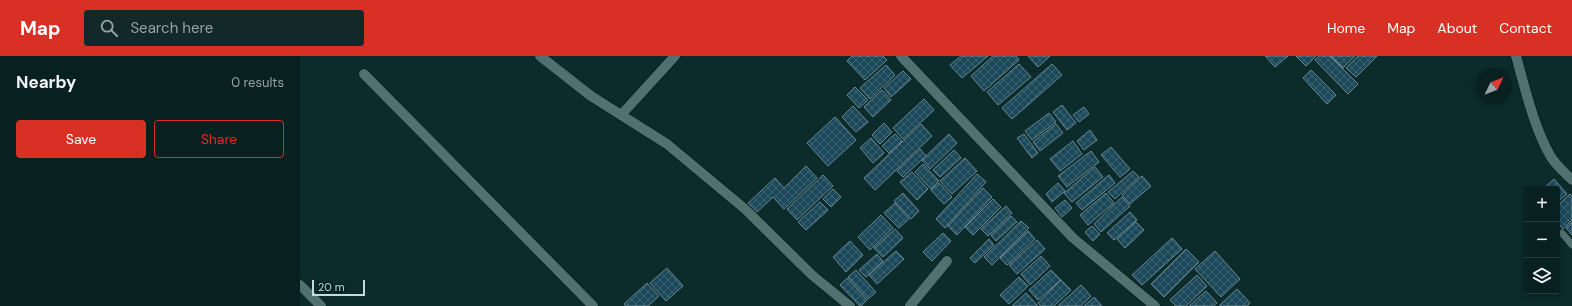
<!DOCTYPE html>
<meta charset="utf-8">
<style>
body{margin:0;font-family:"DM Sans",sans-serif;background:#122829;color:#f1f3f6}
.controls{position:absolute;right:12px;bottom:12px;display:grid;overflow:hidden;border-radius:4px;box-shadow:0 2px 6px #0003}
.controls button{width:36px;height:36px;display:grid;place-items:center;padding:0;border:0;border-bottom:1px solid #293e3e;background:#092020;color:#f1f3f6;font:20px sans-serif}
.compass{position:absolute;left:1176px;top:12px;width:36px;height:36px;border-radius:50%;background:#092020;box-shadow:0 2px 6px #0003;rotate:47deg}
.scale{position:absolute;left:12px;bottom:10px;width:53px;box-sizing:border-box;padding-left:4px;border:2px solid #c8d9d9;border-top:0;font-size:11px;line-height:14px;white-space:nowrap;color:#c8d9d9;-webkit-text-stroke:3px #022222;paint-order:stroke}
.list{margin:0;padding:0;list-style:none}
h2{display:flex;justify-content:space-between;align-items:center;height:52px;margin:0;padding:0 16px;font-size:17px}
h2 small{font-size:13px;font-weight:400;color:#99a3a5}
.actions{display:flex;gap:8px;padding:12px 16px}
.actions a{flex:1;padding:9px 0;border:1px solid #d93025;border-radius:4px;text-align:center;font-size:14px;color:#d93025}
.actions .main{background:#d93025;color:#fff}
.icon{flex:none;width:22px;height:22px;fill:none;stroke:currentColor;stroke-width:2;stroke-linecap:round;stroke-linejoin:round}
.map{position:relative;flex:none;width:1272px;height:250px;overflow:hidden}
header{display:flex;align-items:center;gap:24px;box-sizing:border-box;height:56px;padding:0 20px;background:#d93025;color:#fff}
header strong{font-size:19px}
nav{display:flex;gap:22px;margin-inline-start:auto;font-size:14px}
.search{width:280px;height:36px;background:#122829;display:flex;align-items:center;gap:10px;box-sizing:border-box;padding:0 14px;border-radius:4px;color:#99a3a5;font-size:15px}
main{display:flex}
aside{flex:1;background:#092020}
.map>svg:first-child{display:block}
.building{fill:url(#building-cross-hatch);stroke:#6b8792}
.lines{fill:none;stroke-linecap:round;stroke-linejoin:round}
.service-casing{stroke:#001313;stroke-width:8}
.minor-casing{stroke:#001313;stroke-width:11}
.service{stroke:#517170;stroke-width:7}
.minor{stroke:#517170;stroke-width:10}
</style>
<header>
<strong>Map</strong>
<div class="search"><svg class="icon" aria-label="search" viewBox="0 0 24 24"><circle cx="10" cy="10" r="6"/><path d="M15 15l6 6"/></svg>Search here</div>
<nav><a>Home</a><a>Map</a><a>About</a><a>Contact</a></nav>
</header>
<main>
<aside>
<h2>Nearby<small>0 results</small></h2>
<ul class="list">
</ul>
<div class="actions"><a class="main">Save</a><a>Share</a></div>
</aside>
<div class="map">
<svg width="1272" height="250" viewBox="0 0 1272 250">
<defs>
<pattern id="building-cross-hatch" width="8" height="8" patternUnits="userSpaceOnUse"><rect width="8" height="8" fill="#1b495a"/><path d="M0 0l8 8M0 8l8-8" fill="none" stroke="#3b6371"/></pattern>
</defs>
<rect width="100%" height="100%" fill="#0c2b2b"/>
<g class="building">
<polygon points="552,0 583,0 587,4 565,24 547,5"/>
<polygon points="661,0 688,0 662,22 650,9"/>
<polygon points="693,0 716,0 719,4 684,35 671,20"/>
<polygon points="728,0 750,0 738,11"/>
<polygon points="965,0 988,0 975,11"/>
<polygon points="996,0 1016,0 1006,10"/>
<polygon points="1019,0 1030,0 1058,28 1048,38 1015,4"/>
<polygon points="1031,0 1055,0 1043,12"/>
<polygon points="1058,0 1077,0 1056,21 1046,12"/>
<polygon points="719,8 731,21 698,49 687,36"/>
<polygon points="752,8 762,19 712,63 702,52"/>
<polygon points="586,9 595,19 570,43 560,32"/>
<polygon points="1011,14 1036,39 1027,48 1003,22"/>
<polygon points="603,15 611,23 591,41 584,32"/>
<polygon points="555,31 568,44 559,52 547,39"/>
<polygon points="582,34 591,44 573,61 564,51"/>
<polygon points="624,43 634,54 603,83 593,72"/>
<polygon points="762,49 776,67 767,74 753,56"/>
<polygon points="553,50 568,66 556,76 542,61"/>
<polygon points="784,51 789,58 779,66 773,59"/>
<polygon points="749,57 756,66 732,84 725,75"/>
<polygon points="535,61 556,84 528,110 507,87"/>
<polygon points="584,67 592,76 580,88 572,79"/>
<polygon points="621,68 632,80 575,134 564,122"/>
<polygon points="756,68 763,77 740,95 733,86"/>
<polygon points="790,74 797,84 784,94 777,85"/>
<polygon points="595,78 602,85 589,97 582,90"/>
<polygon points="649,78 657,87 630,113 622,104"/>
<polygon points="724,78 738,97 732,102 717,82"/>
<polygon points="571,82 584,97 573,107 560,92"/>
<polygon points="773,85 782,98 760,115 750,103"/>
<polygon points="811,91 830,113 820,121 801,99"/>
<polygon points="620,93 626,100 603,121 597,115"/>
<polygon points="654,94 661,102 640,121 633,114"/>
<polygon points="791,95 799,106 767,131 758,120"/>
<polygon points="665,102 677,115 652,138 640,125"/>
<polygon points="623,108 639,125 631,133 615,116"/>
<polygon points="506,110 517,122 484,153 473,141 457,156 448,147 475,122 484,132"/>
<polygon points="795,111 803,121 772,146 764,137"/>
<polygon points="833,115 839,121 815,143 808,136"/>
<polygon points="612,116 628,133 617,144 600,126"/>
<polygon points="677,118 686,126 645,172 636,163"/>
<polygon points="523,119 533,130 497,164 487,153"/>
<polygon points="809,119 815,127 782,154 776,147"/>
<polygon points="842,120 851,130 830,148 822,139"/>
<polygon points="1254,123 1267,138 1257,146 1257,133 1243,133"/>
<polygon points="639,127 652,141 644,148 631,134"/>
<polygon points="758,127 765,135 752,146 746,138"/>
<polygon points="683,132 692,141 657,179 648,170"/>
<polygon points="533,133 541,141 531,151 523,143"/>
<polygon points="603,137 619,155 611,163 594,145"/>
<polygon points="806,137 814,147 788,169 780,159"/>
<polygon points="1270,138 1272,141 1272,164 1263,173 1257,166 1257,150"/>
<polygon points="822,141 830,150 801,176 794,168"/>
<polygon points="693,143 701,151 673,179 665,171"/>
<polygon points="765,144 772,152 762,161 755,152"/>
<polygon points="520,146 528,154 506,174 498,166"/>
<polygon points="595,147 609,163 599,172 584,157"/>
<polygon points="706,150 712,157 688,180 681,173"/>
<polygon points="830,156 837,164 814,184 807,177"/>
<polygon points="581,159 593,172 570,194 558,181"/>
<polygon points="711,160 717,166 696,185 691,179"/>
<polygon points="721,165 729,172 692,209 684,201"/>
<polygon points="836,166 844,174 825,192 817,183"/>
<polygon points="1272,166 1272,179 1266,172"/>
<polygon points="792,170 800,178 793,185 785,176"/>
<polygon points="595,173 603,182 583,201 574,192"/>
<polygon points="728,175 735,183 707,209 700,202"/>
<polygon points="643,177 651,185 632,205 623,196"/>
<polygon points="872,182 882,193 842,229 832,219"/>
<polygon points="689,183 694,189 675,207 670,202"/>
<polygon points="737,184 745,193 717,218 709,209"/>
<polygon points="550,185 563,199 546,216 533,201"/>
<polygon points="886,193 899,206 864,241 851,228"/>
<polygon points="596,195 604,203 577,228 569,219"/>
<polygon points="915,195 940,223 921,241 895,213"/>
<polygon points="577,198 583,205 566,221 559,214"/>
<polygon points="741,200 750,210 730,229 721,218"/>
<polygon points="367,212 383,230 366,245 350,227"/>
<polygon points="556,214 576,236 568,243 548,221"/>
<polygon points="751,214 761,224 738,244 729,234"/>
<polygon points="897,219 907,230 886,250 876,250 870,244"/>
<polygon points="719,221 728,230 709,248 700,239"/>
<polygon points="547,222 567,244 561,250 560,250 540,229"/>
<polygon points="761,224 771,234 754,250 741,250 738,247"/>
<polygon points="347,227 359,240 348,250 326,250 324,248"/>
<polygon points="781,229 791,240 781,250 758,250"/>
<polygon points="937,233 950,247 947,250 919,250"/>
<polygon points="906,235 917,247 913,250 889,250"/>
<polygon points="726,237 738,250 712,250"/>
<polygon points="794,241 802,250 784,250"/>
</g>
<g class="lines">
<defs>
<polyline id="service" points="1262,177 1272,189"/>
<g id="minor">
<polyline points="240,0 291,40 367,88 445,153 512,219 550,250"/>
<polyline points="601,0 773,182 855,250"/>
<path d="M1216,0C1225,32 1234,72 1251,101C1256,109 1265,117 1272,124"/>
<polyline points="64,18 293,250"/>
<polyline points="322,58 375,0"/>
<polyline points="0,229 21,250"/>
<polyline points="610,250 647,205"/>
</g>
</defs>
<use href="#service" class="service-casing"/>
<use href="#minor" class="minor-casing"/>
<use href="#service" class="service"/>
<use href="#minor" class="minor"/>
</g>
</svg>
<div class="controls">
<button>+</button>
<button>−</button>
<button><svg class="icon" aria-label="layers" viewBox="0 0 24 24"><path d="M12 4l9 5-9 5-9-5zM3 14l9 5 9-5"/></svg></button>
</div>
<svg class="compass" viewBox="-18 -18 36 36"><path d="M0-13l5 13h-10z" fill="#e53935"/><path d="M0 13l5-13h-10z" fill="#99a3a5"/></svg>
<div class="scale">20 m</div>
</div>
</main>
